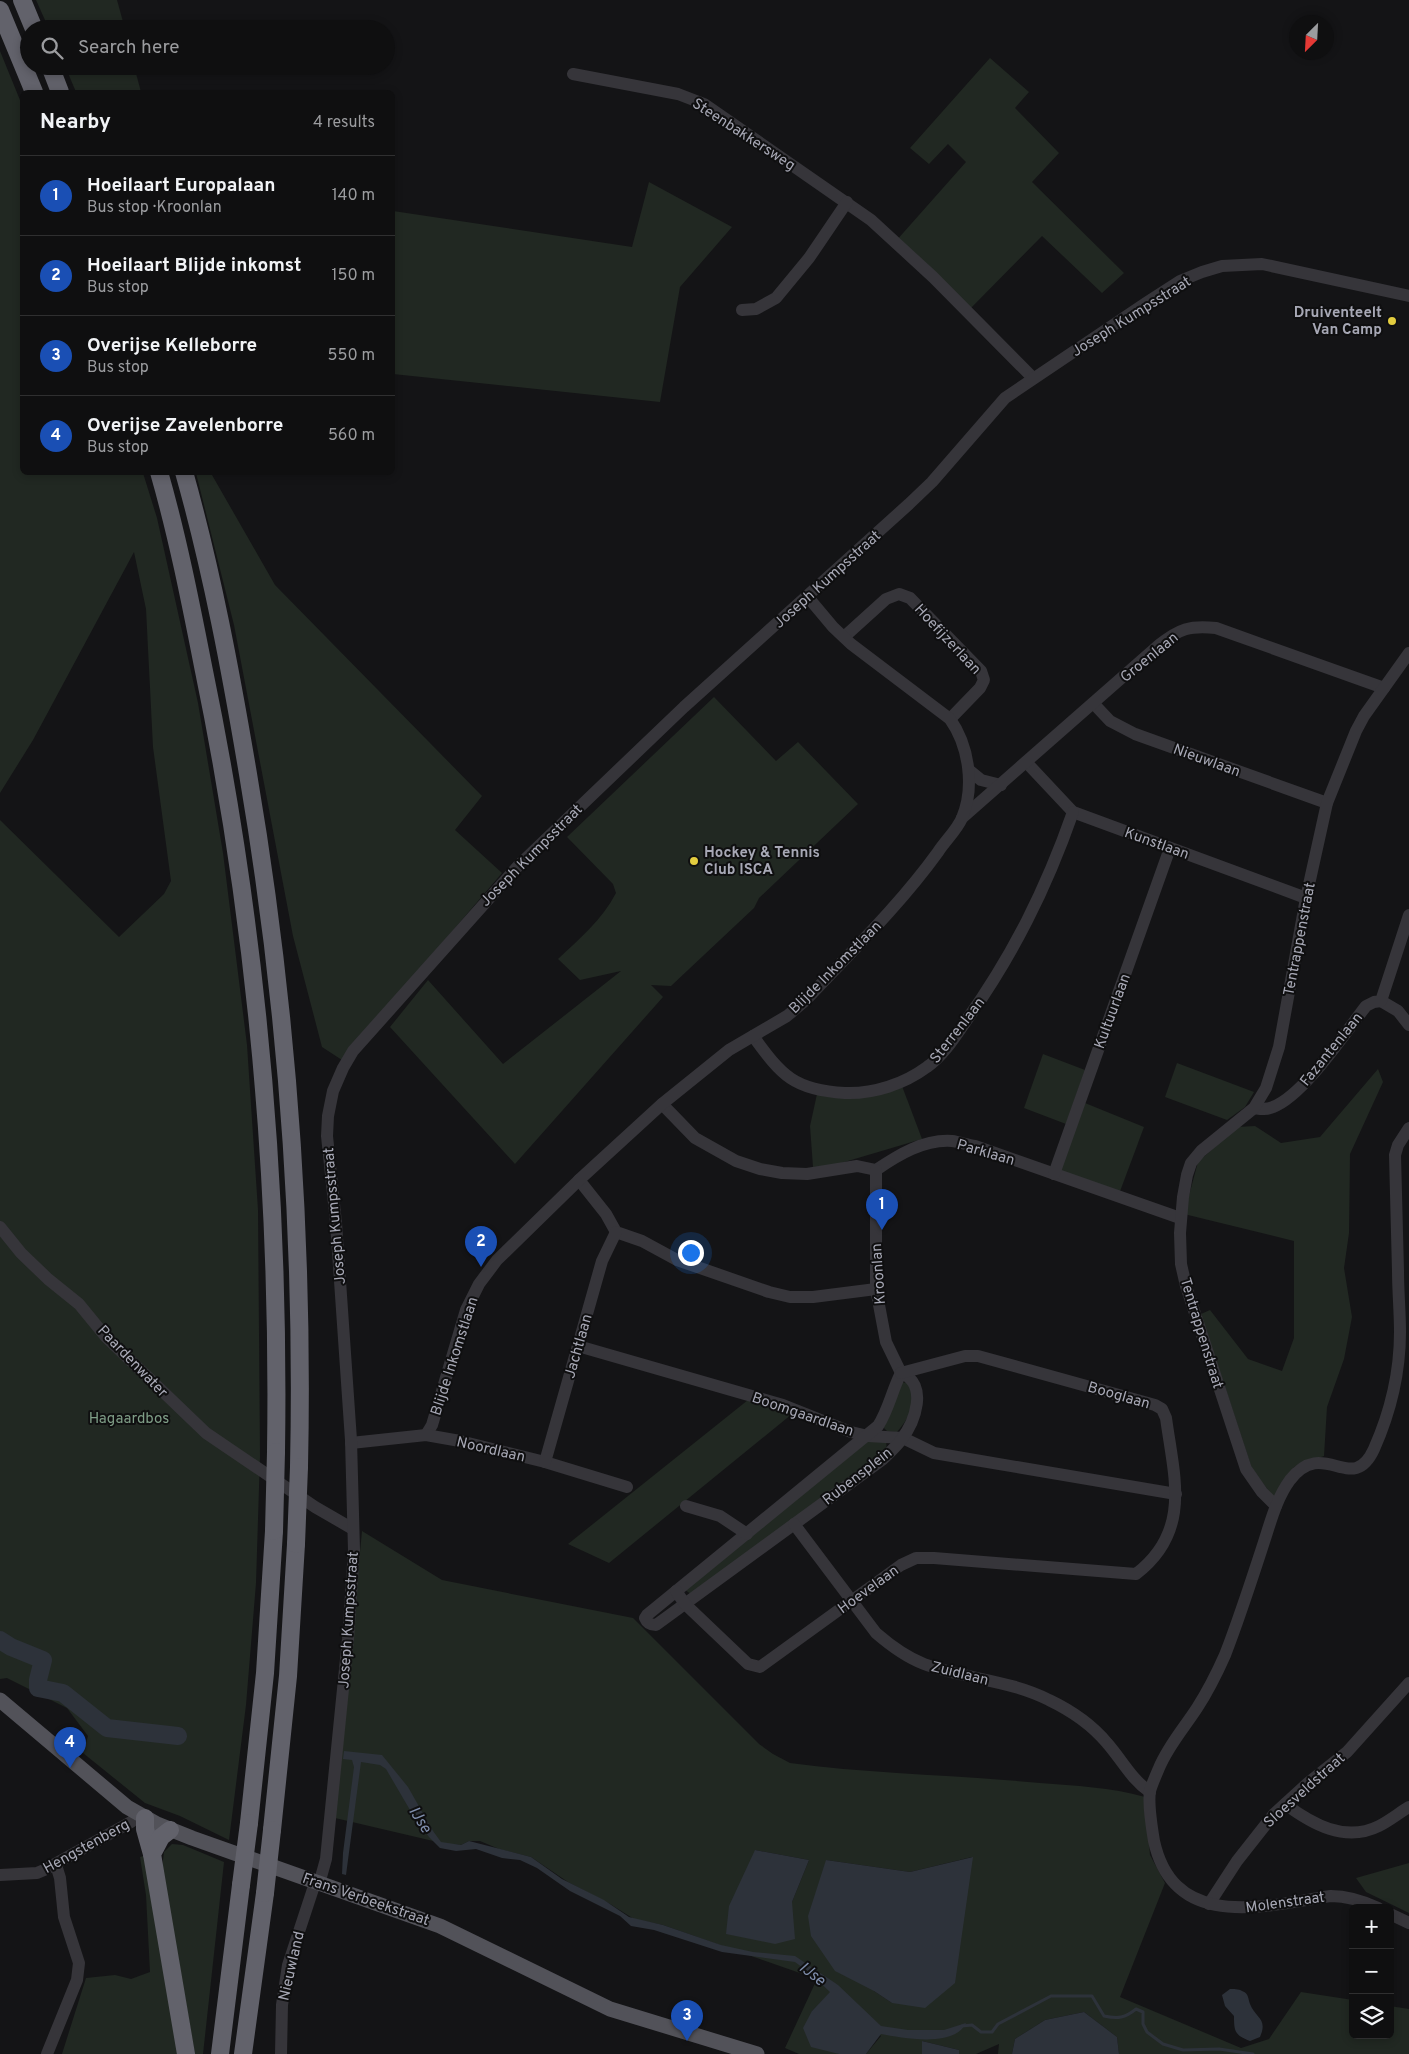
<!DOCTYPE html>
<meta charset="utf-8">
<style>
body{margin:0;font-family:Overpass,sans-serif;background:#1d1d1e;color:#f1f3f6}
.controls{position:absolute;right:15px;bottom:15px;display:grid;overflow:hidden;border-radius:8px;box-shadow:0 2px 8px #0003}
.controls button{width:45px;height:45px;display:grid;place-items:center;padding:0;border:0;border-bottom:1px solid #2f2f30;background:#0f0f10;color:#f1f3f6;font:25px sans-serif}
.compass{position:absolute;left:1289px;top:15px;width:45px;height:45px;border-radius:50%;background:#0f0f10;box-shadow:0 2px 8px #0003;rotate:204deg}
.you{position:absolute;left:690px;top:1252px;width:18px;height:18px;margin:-12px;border:4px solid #fff;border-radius:50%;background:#1a73e8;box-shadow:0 0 0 8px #1a73e833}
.badge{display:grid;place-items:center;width:32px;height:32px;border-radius:50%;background:#e3cd3f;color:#fff;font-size:16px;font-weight:700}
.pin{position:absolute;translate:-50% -41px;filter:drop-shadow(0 1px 2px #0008)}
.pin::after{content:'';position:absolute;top:26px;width:18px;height:15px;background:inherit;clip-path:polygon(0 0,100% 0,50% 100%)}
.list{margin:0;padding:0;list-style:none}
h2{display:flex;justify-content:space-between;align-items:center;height:65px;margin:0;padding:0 20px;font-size:21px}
h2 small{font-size:16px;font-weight:400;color:#9b9c9f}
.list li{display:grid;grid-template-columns:32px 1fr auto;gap:15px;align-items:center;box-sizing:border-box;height:80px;padding:0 20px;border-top:1px solid #2f2f30}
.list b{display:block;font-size:19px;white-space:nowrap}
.list p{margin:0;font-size:16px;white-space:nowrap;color:#9b9c9f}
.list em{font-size:16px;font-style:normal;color:#9b9c9f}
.icon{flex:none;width:28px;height:28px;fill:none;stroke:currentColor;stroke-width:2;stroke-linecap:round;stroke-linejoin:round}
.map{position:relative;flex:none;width:1409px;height:2054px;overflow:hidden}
.search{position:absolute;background:#0f0f10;box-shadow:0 2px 8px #0003;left:20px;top:20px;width:375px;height:55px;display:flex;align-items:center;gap:12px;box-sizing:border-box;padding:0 18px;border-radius:28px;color:#9b9c9f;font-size:19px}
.panel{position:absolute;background:#0f0f10;box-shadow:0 2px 8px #0003;left:20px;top:90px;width:375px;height:385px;border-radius:8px}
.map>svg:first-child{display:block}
.green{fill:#212822;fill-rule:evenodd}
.water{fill:#2d323a}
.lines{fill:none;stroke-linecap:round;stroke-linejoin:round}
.stream{stroke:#2d323a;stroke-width:3}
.river{stroke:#2d323a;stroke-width:18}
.minor{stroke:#36353a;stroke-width:12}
.major{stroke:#525259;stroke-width:15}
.highway{stroke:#62626b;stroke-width:18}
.highway-bridge{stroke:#62626b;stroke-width:18}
.poi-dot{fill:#e3cd3f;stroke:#0f0f10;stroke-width:2}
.labels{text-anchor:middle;stroke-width:4;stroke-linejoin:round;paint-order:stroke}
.street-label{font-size:15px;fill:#a7a8b5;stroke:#0f0f10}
.poi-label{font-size:15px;font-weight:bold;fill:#a7a8b5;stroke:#0f0f10;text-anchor:end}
.park-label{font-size:15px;fill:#7f9e87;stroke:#0f0f10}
.water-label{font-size:16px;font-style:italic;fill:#808fad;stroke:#0f0f10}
</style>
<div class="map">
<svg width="1409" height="2054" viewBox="0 0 1409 2054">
<rect width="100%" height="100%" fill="#141416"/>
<g class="green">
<polygon points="36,0 117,0 125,29 49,29"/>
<polygon points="0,51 22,105 22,472 143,473 157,518 198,703 223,853 247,1045 258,1210 260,1456 256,1583 246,1705 229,1840 180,1816 145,1803 83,1753 88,1736 67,1708 7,1678 0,1679 0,820 119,937 164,894 171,881 153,747 146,609 134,552 33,740 0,793"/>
<polygon points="990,58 1029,92 1015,108 1059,153 1032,182 1124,273 1102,293 1042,236 969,310 896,241 966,162 948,144 929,164 910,148"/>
<polygon points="65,66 134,66 141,92 76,92"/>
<polygon points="649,182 732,227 680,287 660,402 393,374 393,211 632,247"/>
<polygon points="196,473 227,473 212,475 275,585 482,796 455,830 502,873 342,1060 322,1047 293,936 234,625"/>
<path d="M714,697L776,761L798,742L858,804L759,898L754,908L671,986L651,985L629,963L663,997L515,1164L390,1027L428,980L503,1064L621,971L580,980L558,959C580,938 602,920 616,893L613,884L567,837Z"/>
<polygon points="1043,1054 1085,1070 1066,1124 1024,1108"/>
<polygon points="1177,1063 1254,1092 1245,1107 1227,1120 1165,1097"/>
<polygon points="1378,1069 1383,1082 1350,1154 1349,1233 1344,1268 1352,1317 1344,1359 1327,1407 1324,1456 1294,1467 1275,1499 1252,1469 1201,1314 1210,1310 1248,1359 1282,1371 1294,1338 1294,1241 1184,1214 1198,1162 1237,1127 1255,1126 1281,1143 1320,1137"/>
<polygon points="902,1086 922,1139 831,1166 813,1167 810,1126 817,1094"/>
<polygon points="1085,1103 1144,1127 1119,1194 1060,1171"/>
<path d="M900,1382L908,1383C919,1401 909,1418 897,1432L887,1431L883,1427Z"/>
<polygon points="748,1400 792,1414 609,1563 568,1544"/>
<polygon points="886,1441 887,1451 692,1595 684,1589 867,1442"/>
<path d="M362,1531L442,1580L633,1618L759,1744L773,1754L790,1763C873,1774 956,1775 1040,1783C1075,1786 1111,1787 1145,1797L1150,1855L1165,1883L1120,1997L1241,2048L1269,2039L1301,1992L1353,2000V2035H1390V2006L1409,2009V2054H1119L1117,2037L1084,2012L1045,2020L1015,2039L1012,2054H998L999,2044L976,2054H959V2050L922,2041V2054H866L881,2036L834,1989L812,2011L835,2052L839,2054H799L785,2048L817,1979L663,1925L634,1919L610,1904L568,1882L531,1857L499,1849L480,1841H469L461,1845L446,1844L335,1818ZM755,1850L809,1860L792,1902ZM972,1857L892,2003L874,1991L826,1860L910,1872Z"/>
<polygon points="172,1844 183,1845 224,1862 203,2054 195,2054 162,1868 164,1852"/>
<polygon points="147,1855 179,2054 62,2054 86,1978 115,1975 131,1979 150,1972 146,1895 140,1857"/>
<polygon points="1409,1863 1409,1913 1366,1892 1356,1878"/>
</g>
<g class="water">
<path d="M344,1751L382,1755L408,1787L433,1831L441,1842L461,1845L469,1841L531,1857L562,1879L604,1900L629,1917L663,1925L721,1945L753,1952L795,1956L838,1985L881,2026L908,2030H944L966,2023C954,2048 903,2038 881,2034L866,2054H839L811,2047L803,2028L812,2011L830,1992L810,1973L795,1962L722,1952L654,1930L631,1926L620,1916L570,1891L537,1868L520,1860L502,1858L476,1849L456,1851L440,1848L429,1837L410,1810L386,1769L380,1765L361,1762L346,1875L342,1874L343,1853L354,1767L352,1760L343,1759Z"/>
<polygon points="755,1850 809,1860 792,1902 795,1939 775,1944 726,1934 729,1906"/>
<polygon points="973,1857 955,1983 925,2008 892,2003 874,1991 835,1971 811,1936 808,1916 826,1860 910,1872"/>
<path d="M1230,1989C1233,1989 1239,1989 1242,1991C1249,1993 1248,1999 1250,2004C1256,2019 1268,2018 1260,2037L1250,2041C1235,2035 1234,2032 1234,2016L1225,2006L1222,1995Z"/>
<polygon points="1084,2012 1117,2037 1119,2054 1012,2054 1015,2039 1045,2020"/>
<polygon points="922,2041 959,2050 959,2054 922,2054"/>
</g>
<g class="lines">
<path class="stream" d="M962,2026L972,2025L981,2032H992L998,2024L1051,1996H1092L1104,2016C1118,2019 1125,2018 1136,2009L1143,2012V2024L1147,2032L1163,2044L1183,2050L1219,2049L1253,2054"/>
<polyline class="river" points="0,1640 11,1647 43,1660 38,1680 38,1688 63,1693 107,1728 178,1736"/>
<g class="minor">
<polyline points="573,74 678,94 704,104 871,220 933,277 1033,378"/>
<polyline points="742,310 756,309 776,298 809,258 847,202"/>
<polyline points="844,637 886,599 899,594 910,598 981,671 984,680 980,688 950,719"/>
<polyline points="1094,704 1110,721 1135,734 1327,803"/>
<polyline points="1026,762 1073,812 1306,898"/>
<polyline points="970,771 981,780 1001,785"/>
<path d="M962,818L1159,645C1179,629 1190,625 1216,628L1384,688"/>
<polyline points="1381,1001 1398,1011 1409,1025"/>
<path d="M753,1036C782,1076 794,1090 845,1093C874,1094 904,1084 927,1067C943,1056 955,1037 966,1021C1013,955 1046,889 1073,812"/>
<path d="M662,1104L695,1138L736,1161L760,1169L782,1173L807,1174L857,1166L876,1170C898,1155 924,1139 952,1141C959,1142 968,1145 975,1146L1180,1218"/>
<path d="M1254,1108C1261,1109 1266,1110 1273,1107C1303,1096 1345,1033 1366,1006L1374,1002L1381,1001L1409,915"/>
<polyline points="876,1170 876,1289 886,1342 901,1373"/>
<polyline points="1054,1174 1170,848"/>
<polyline points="579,1180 606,1214 616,1232 642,1241 677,1260 769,1292 790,1297 813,1297 876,1289"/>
<polyline points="0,1227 21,1253 48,1279 79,1304 106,1337 206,1433 315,1507 353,1529"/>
<polyline points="578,1346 783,1405 851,1432 868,1436 903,1438 934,1453 1176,1494"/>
<path d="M901,1373C929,1384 915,1422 901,1440C896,1447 889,1453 882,1460L656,1625C650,1625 647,1623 645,1618L647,1615L878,1426C889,1409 892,1390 901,1373Z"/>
<path d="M426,1435L432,1425L466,1310L479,1284L497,1260L579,1180L662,1104L729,1050L787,1016L806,1000C851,952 899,906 938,852C945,841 957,830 962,818C975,787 969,746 950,719L851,644L833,627L807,596"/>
<polyline points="351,1443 426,1435 460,1441 545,1462 627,1487"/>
<polyline points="545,1462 602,1261 616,1232"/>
<polyline points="686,1506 720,1516 747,1534"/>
<polyline points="1276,1506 1262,1492 1246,1469 1186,1286 1181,1264 1180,1233 1183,1197 1187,1175 1191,1163 1201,1151 1254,1108 1266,1088 1279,1047 1306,898 1327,803 1356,731 1364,716 1409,653"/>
<path d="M794,1524L876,1633C891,1646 906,1657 924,1664C965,1679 1010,1680 1049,1700C1070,1710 1092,1725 1107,1743C1122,1760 1131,1779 1150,1792"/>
<path d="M676,1591L685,1604L748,1664L760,1667L901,1565L916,1558H934L1136,1574C1192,1531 1174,1477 1166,1418L1162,1409L1155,1405L978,1356H965L901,1373"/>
<path d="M1285,1804C1312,1824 1345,1843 1379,1826C1389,1821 1399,1813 1409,1807"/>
<polyline points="0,1875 37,1873 44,1870 131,1822 140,1815"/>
<polyline points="1209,1904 1237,1861 1274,1814 1308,1783 1347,1752 1409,1683"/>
<path d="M1378,1908C1363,1901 1348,1896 1331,1896C1265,1906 1174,1932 1154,1841C1152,1829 1148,1803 1150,1791C1152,1784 1156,1775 1159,1768C1168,1746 1184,1728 1197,1708C1208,1691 1217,1673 1225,1655C1239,1619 1251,1582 1263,1545C1270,1524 1276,1499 1290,1480C1324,1436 1352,1497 1374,1449C1390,1413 1400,1371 1400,1332C1400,1312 1398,1291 1398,1271C1397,1233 1396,1194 1395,1155L1398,1145L1409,1128"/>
<polyline points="1390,1914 1409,1923"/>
<polyline points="47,2054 77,1980 79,1963 64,1917 60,1878 56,1865"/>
<polyline points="281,2054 282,2005 288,1965 313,1889 321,1877 326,1859 348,1639 354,1550 351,1440 336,1223 327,1136 328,1116 333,1091 343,1068 353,1051 519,865 684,707 909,504 932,482 1005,398 1146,303 1180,281 1202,272 1222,266 1262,264 1409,296"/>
</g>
<polyline class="major" points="0,1700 127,1807 157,1824 192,1838 440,1926 610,2009 757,2054"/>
<g class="highway">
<polyline points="22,0 34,29"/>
<polyline points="0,10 34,92"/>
<polyline points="50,66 60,92"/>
<path d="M159,472C178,538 191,605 204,671C257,928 280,1189 276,1452"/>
<path d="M184,472C212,571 231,673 248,774C287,1003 304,1234 299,1467"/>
<polyline points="145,1818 145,1829 152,1854"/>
<polyline points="249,1823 265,1673 274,1531"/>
<polyline points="170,1830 161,1837 152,1854 186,2054"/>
<polyline points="272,1830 288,1676 296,1544"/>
<polyline points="220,2054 241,1885"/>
<polyline points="243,2054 265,1893"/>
</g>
<g class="highway-bridge">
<polyline points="274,1531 276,1452"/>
<polyline points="296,1544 299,1467"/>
<polyline points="241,1885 249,1823"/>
<polyline points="265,1893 272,1830"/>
</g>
</g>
<g class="poi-dot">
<circle cx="1392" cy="321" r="5"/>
<circle cx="694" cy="861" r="5"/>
</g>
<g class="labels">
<g class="street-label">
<text transform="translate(744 134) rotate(33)" y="5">Steenbakkersweg</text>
<text transform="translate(1131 316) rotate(-32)" y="5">Joseph Kumpsstraat</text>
<text transform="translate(827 579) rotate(-42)" y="5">Joseph Kumpsstraat</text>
<text transform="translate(948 639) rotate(47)" y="5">Hoefijzerlaan</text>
<text transform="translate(1149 657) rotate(-39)" y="5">Groenlaan</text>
<text transform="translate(1207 760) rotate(20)" y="5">Nieuwlaan</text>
<text transform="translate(1157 843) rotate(20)" y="5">Kunstlaan</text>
<text transform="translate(531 855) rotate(-45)" y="5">Joseph Kumpsstraat</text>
<text transform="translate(1299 939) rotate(-79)" y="5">Tentrappenstraat</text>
<text transform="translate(835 967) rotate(-45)" y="5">Blijde Inkomstlaan</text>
<text transform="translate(1112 1011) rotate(-70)" y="5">Kultuurlaan</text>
<text transform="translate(957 1030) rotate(-52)" y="5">Sterrenlaan</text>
<text transform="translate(1331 1049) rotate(-51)" y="5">Fazantenlaan</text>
<text transform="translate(986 1152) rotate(16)" y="5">Parklaan</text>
<text transform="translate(334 1216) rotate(-95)" y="5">Joseph Kumpsstraat</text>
<text transform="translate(878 1274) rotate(-94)" y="5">Kroonlan</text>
<text transform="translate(1202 1333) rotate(73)" y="5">Tentrappenstraat</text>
<text transform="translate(578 1346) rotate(-74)" y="5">Jachtlaan</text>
<text transform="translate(454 1356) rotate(-72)" y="5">Blijde Inkomstlaan</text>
<text transform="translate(133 1361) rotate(46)" y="5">Paardenwater</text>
<text transform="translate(1119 1395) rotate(16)" y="5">Booglaan</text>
<text transform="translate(803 1414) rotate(19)" y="5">Boomgaardlaan</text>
<text transform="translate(491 1449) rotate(13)" y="5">Noordlaan</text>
<text transform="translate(857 1476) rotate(-38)" y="5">Rubensplein</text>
<text transform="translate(868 1589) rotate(-36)" y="5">Hoevelaan</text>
<text transform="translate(348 1620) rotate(-86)" y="5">Joseph Kumpsstraat</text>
<text transform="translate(960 1673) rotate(14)" y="5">Zuidlaan</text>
<text transform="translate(1304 1790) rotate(-42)" y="5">Sloesveldstraat</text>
<text transform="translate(86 1846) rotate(-29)" y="5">Hengstenberg</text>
<text transform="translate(366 1899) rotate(19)" y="5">Frans Verbeekstraat</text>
<text transform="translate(1285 1902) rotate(-8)" y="5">Molenstraat</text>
<text transform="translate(291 1966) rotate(-77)" y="5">Nieuwland</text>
</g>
<g class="poi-label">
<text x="1382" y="317">Druiventeelt<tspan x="1382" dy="17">Van Camp</tspan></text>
<text x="704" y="857" text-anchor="start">Hockey &amp; Tennis<tspan x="704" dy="17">Club ISCA</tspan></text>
</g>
<g class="park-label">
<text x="129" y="1423">Hagaardbos</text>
</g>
<g class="water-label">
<text transform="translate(421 1819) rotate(58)" y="6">IJse</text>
<text transform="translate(813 1973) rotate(38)" y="6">IJse</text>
</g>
</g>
</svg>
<div class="controls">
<button>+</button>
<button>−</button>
<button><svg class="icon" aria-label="layers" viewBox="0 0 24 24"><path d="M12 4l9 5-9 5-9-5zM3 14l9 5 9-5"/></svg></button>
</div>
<svg class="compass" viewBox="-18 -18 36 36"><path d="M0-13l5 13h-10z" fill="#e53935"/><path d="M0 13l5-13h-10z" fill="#9b9c9f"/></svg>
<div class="you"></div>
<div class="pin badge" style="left:882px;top:1230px;background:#1a4fb4">1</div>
<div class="pin badge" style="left:481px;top:1267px;background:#1a4fb4">2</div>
<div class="pin badge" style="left:687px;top:2041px;background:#1a4fb4">3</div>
<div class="pin badge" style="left:70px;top:1768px;background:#1a4fb4">4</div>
<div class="search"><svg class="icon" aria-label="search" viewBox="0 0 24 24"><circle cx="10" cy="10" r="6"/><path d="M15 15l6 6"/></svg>Search here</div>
<section class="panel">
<h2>Nearby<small>4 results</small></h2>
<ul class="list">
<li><span class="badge" style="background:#1a4fb4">1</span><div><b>Hoeilaart Europalaan</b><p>Bus stop · Kroonlan</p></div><em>140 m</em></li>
<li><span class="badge" style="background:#1a4fb4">2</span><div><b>Hoeilaart Blijde inkomst</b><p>Bus stop</p></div><em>150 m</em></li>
<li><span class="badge" style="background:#1a4fb4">3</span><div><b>Overijse Kelleborre</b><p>Bus stop</p></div><em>550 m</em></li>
<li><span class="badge" style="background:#1a4fb4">4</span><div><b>Overijse Zavelenborre</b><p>Bus stop</p></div><em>560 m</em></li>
</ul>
</section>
</div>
